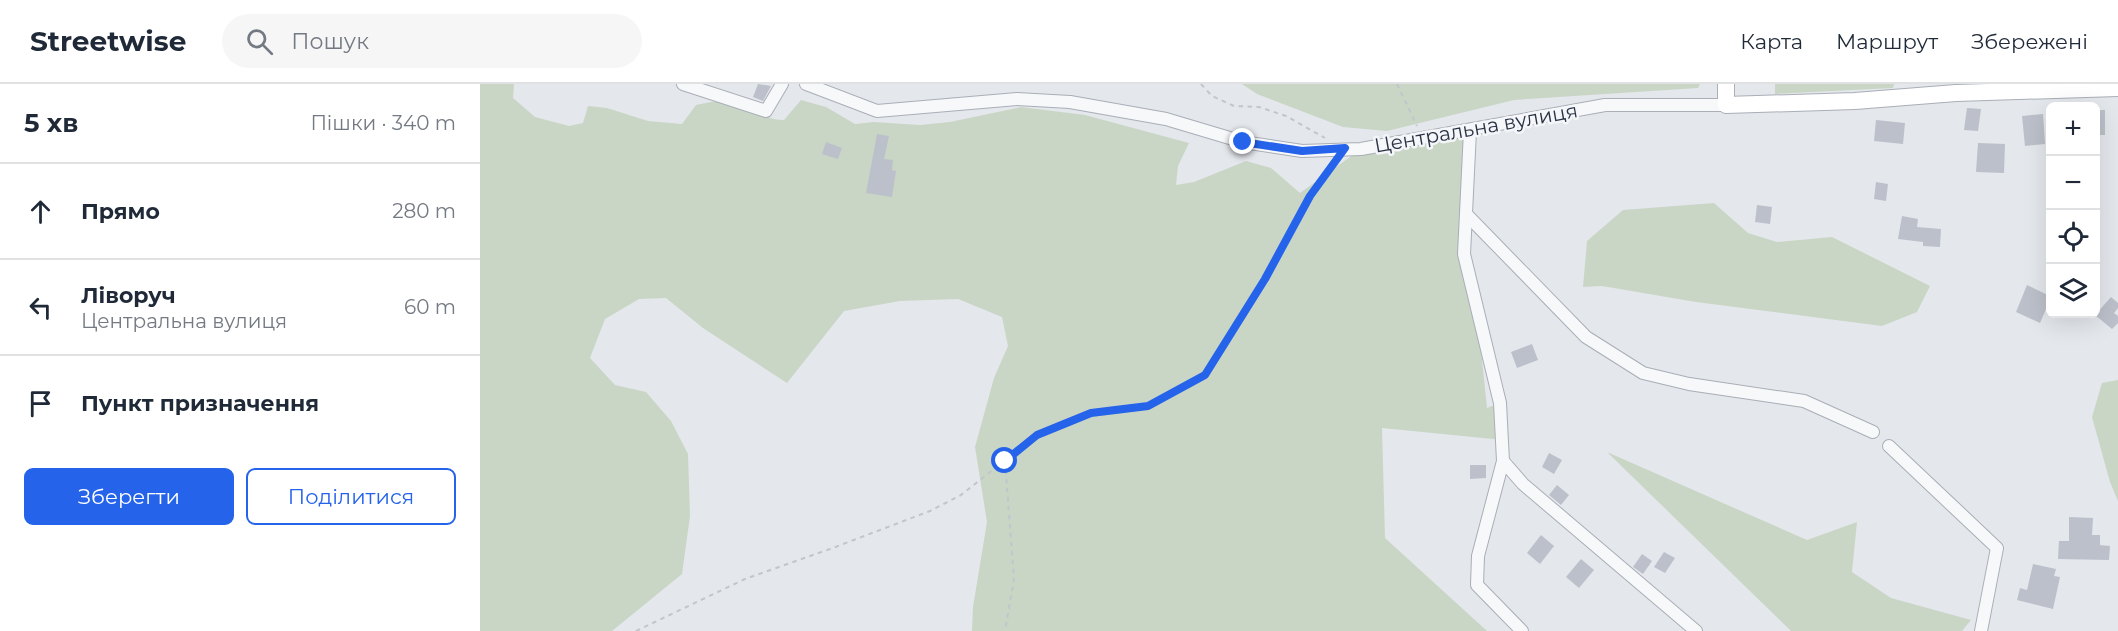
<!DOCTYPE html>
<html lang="uk">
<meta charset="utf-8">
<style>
body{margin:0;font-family:Montserrat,sans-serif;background:#f6f6f7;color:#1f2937}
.controls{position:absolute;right:18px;top:18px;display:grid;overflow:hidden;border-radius:9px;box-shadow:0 6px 24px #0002}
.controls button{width:54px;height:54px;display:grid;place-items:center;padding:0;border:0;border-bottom:2px solid #e0e1e3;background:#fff;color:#1f2937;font:30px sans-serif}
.stop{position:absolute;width:18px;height:18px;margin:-14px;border:4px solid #2563eb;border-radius:50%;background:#fff}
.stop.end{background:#2563eb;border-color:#fff;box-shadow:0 2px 6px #0008}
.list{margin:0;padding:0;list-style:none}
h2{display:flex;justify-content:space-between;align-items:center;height:78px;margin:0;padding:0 24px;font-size:26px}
h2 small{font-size:20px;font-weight:400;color:#747a83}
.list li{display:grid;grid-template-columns:39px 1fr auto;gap:18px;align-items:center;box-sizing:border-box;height:96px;padding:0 24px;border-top:2px solid #e0e1e3}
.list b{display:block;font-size:22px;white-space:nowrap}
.list p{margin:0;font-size:20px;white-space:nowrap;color:#747a83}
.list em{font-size:20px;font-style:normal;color:#747a83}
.actions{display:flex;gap:12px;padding:18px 24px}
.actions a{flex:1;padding:14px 0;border:2px solid #2563eb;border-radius:9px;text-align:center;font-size:21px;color:#2563eb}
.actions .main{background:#2563eb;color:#fff}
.icon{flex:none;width:33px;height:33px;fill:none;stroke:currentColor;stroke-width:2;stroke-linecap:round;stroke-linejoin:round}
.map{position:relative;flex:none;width:1638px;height:547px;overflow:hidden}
header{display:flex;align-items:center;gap:36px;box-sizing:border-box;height:84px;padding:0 30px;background:#fff;border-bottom:2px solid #e0e1e3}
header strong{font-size:28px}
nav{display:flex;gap:33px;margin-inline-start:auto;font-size:21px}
.search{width:420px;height:54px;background:#f6f6f7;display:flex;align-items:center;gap:15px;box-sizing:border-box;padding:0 21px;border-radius:33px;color:#747a83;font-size:22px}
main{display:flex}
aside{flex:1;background:#fff}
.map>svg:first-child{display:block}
.green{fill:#c9d6c5}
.building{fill:#bbc0ca}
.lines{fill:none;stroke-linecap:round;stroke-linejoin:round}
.street-casing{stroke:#a9aeb7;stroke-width:14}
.secondary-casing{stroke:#a9aeb7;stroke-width:18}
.path{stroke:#c2c5cb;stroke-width:2;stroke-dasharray:4.5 4.5;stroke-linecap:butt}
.street{stroke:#f7f8fa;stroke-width:12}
.secondary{stroke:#fff;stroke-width:16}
.route{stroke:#2563eb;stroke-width:8}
.labels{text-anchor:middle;stroke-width:5;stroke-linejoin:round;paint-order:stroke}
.street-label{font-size:20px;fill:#2b3445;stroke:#f4f6f9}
</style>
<header>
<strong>Streetwise</strong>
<div class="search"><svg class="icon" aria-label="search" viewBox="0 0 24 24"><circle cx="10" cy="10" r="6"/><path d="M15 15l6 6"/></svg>Пошук</div>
<nav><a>Карта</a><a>Маршрут</a><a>Збережені</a></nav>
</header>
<main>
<aside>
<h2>5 хв<small>Пішки · 340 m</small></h2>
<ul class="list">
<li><svg class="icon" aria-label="ahead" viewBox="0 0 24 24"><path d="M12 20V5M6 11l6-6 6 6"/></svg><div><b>Прямо</b></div><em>280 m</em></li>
<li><svg class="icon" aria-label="left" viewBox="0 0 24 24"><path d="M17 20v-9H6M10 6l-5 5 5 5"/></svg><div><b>Ліворуч</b><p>Центральна вулиця</p></div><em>60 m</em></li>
<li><svg class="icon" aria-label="arrive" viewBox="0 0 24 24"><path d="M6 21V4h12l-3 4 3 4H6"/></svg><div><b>Пункт призначення</b></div></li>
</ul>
<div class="actions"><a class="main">Зберегти</a><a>Поділитися</a></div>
</aside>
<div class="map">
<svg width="1638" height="547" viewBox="0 0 1638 547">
<rect width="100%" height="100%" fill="#e4e7ec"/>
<g class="green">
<path d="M0,0H34L33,14L55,33L89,42L103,39L108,22L127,24L168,37L202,40L216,21C226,19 239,16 249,18C267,22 284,36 304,36L321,16L346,23L375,40L394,38L440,41L470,38L541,23L605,31L709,59L698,82L696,101L714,98L766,77L791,84L820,109L881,65L990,47L987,131L1007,324L1020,319L1023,356L902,344L905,454L1007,547H492L493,523L507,438L495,363L514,294L528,262L522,233L478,215L420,217L364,227L307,299L223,244L186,214L159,215L125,235L110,274L135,301L166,308L191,337L208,370L210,432L202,490L132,547H0Z"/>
<polygon points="762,0 1220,0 1218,4 1034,16 907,47 863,43 777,10"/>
<polygon points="1295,0 1414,0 1413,4 1295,10"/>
<polygon points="1234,119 1268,149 1297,158 1352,153 1450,202 1437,228 1402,242 1216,218 1122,202 1103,203 1107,157 1143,126"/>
<polygon points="1638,296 1638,417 1630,398 1612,333 1622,299"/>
<polygon points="1127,368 1327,456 1377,438 1372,488 1411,514 1491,536 1482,547 1311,547"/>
</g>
<g class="building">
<polygon points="278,0 291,2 283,17 273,13"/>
<polygon points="1487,24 1501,25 1498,47 1484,46"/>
<rect x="1616" y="26" width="9" height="25"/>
<polygon points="1563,30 1565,60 1545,62 1542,32"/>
<polygon points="1396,36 1425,39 1423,60 1394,57"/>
<polygon points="397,50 409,52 404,75 413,76 412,86 416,87 412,113 386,109"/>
<polygon points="346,58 362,64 358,75 342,70"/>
<polygon points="1498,59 1525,60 1524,89 1496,88"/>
<polygon points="1396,98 1408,100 1406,117 1394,115"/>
<polygon points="1277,121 1292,123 1290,140 1275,138"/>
<polygon points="1422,132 1438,135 1437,143 1461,145 1460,163 1443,162 1443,158 1418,155"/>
<polygon points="1547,201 1570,212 1570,216 1560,239 1536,228"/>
<polygon points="1631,213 1638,219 1638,224 1634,229 1638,232 1638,239 1632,245 1615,231"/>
<polygon points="1052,260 1058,276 1037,284 1031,268"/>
<polygon points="1069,369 1082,376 1074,390 1062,383"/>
<polygon points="990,381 1006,381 1006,394 990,395"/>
<polygon points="1077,401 1089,411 1081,421 1069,411"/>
<polygon points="1589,433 1613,434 1612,451 1620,451 1620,461 1630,462 1629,476 1578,475 1579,457 1589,457"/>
<polygon points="1061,451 1074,462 1060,480 1047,469"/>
<polygon points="1184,468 1195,474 1185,489 1174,483"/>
<polygon points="1162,470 1172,477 1163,490 1153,483"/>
<polygon points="1101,475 1114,486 1099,504 1086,493"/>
<polygon points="1553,480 1576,485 1574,492 1580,493 1573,525 1537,516 1540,504 1547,506"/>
</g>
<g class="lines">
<defs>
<g id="street">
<polyline points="203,0 286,27 302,0"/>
<polyline points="326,0 397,27 537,15 590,18 686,35 763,58 822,67 881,65 1125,21 1246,21"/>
<polyline points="990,47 984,170 1020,319 1023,377 1043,400 1216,547"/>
<polyline points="987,131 1106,253 1163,289 1209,300 1324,317 1393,348"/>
<polyline points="1409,362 1517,464 1501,547"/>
<polyline points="1023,377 998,472 997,501 1042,547"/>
</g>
<polyline id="secondary" points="1246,0 1246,21 1375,17 1476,9 1638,4"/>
</defs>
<use href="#street" class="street-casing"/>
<use href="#secondary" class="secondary-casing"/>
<g class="path">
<polyline points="721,0 732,12 754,22 779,23 806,32 845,54"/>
<polyline points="917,0 937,42"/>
<polyline points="525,377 534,495 525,547"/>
<polyline points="156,547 265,495 350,465 450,427 481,411 557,351 611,329 668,322 725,291 785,195 830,112 855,77"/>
</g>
<use href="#street" class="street"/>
<use href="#secondary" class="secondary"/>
</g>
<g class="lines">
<polyline class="route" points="525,377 557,351 611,329 668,322 725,291 785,195 830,112 865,64 822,67 763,58"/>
</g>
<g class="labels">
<g class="street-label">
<text transform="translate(996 44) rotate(-10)" y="7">Центральна вулиця</text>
</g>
</g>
</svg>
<div class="controls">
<button>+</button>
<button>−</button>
<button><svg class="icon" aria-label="locate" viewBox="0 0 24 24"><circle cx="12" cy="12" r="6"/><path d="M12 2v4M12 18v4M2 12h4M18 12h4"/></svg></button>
<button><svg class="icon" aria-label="layers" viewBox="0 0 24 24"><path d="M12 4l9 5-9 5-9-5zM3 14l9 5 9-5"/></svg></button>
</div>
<div class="stop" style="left:525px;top:377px"></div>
<div class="stop end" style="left:763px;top:58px"></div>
</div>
</main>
